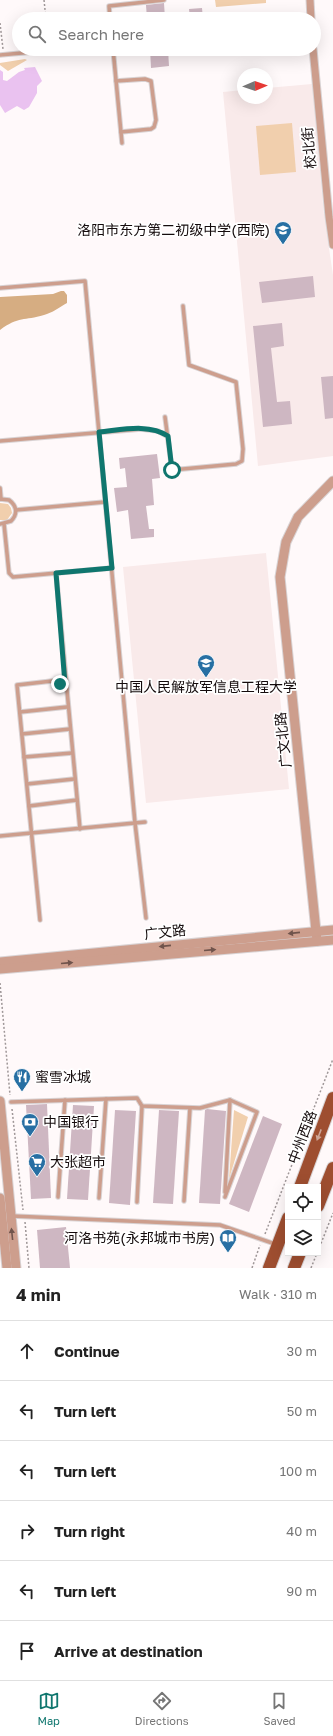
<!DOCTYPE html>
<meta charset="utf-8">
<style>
body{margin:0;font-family:"Golos Text","Noto Sans SC",sans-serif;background:#f2f2f2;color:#222}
.controls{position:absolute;right:12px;bottom:12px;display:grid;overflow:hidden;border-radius:0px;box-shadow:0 4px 16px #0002}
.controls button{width:36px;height:36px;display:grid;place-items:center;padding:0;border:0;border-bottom:1px solid #e0e0e0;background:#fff;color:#222;font:20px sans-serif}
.compass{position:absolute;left:237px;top:68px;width:36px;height:36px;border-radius:50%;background:#fff;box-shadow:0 4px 16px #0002;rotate:88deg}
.stop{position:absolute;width:12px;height:12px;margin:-9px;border:3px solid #0f766e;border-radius:50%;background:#fff}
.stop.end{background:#0f766e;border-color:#fff;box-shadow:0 1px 4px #0008}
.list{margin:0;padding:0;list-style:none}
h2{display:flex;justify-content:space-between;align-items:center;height:52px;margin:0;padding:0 16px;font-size:17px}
h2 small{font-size:13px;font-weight:400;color:#767676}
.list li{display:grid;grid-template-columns:26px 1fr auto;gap:12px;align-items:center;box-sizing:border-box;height:60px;padding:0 16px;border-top:1px solid #e0e0e0}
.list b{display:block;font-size:15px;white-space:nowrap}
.list em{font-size:13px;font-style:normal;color:#767676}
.icon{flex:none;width:22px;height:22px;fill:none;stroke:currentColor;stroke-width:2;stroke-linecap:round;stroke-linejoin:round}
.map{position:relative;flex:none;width:333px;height:1268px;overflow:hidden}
.search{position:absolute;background:#fff;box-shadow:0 4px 16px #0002;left:12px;right:12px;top:12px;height:44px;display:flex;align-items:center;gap:10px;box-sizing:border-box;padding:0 14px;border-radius:22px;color:#767676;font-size:15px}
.sheet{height:412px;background:#fff}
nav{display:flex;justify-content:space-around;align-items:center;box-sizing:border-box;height:56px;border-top:1px solid #e0e0e0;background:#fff;font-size:11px;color:#767676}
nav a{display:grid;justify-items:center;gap:2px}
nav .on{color:#0f766e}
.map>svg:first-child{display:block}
.built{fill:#f9eaea}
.green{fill:#f1cfad}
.forest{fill:#d6ad82}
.water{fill:#eac2f0}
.building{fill:#ceb7c2}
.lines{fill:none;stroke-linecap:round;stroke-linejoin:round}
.service-casing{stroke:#d9d3d4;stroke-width:5.5}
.minor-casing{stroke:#d9d3d4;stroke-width:9}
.tertiary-casing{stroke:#d9d3d4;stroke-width:11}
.primary-casing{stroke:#d9d3d4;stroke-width:14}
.path{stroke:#9f9798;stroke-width:1.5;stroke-dasharray:2 2;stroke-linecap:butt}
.service{stroke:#cd9e8d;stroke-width:3.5}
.minor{stroke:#cd9e8d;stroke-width:7}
.tertiary{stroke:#cd9e8d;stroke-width:9}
.primary{stroke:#9e4e30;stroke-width:12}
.oneway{fill:#70544c}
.oneway2{fill:#cea698}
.route{stroke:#0f766e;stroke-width:5}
.labels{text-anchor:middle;stroke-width:3.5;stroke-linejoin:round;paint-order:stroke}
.street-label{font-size:14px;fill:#140b0c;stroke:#fff}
.poi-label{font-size:14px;fill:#140b0c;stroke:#fff;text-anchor:start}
</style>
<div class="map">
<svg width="333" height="1268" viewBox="0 0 333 1268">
<rect width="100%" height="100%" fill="#fff9fa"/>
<g class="built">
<polygon points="312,84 324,215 333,275 333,456 258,466 223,92 243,90 243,98 267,98 267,88"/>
<polygon points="266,553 289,789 146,803 123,567"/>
</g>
<g class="green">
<polygon points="215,0 266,0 266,3 216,7"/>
<polygon points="25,59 27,60 8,71 0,65 0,63"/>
<polygon points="292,123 296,172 260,175 256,126"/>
<polygon points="0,503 8,504 11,508 12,513 7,520 0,520"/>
<polygon points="234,1110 248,1117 229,1179"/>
</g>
<path class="forest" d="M61,291H64L67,295V303C60,307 52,313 44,315C24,321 19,316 0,330V297L53,294Z"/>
<polygon class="water" points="35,67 42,81 37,86 37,93 29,107 24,110 17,106 5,113 0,105 0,70 3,72 3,80 7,81 19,72 25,70 24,68"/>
<g class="building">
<polygon points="164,3 165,19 147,19 146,5"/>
<polygon points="202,8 203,19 190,19 189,9"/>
<polygon points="150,49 168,49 169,66 151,68"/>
<polygon points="313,276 315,297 262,303 259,282"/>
<polygon points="282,323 284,346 271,348 277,402 290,401 292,424 263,427 253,326"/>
<polygon points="333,376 333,418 325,419 321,377"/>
<polygon points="157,454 160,478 152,479 154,505 146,506 149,529 154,529 154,537 131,539 128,510 117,512 114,488 127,487 125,468 120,469 119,458"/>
<polygon points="47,1104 51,1198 31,1199 26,1105"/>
<polygon points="73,1105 94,1106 88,1200 67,1199"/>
<polygon points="207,1109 226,1111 220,1204 199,1203 205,1110"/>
<polygon points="115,1110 136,1111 130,1205 109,1203"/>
<polygon points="159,1110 179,1111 173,1204 153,1203"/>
<polygon points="263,1116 282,1124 249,1212 229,1204"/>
<polygon points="66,1227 70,1268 40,1268 37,1230"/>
</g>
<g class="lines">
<defs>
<g id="service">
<polyline points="110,19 109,6 164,0"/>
<polyline points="113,49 122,143"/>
<polyline points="0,55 65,49"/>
<polyline points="116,81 145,79 151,81 156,120 154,127 151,129 121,132"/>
<polyline points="0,288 85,281 135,823 146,918"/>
<polyline points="165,417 172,470 236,464 242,461 243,449 236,382 189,365 183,306"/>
<polyline points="0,441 141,429 158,431 167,436"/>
<polyline points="0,488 1,499"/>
<path d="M0,499L9,500C17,506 18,514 11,521L0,524"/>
<polyline points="16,510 105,502"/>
<polyline points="4,524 9,573 13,577 112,568"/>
<polyline points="56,573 80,829"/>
<polyline points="20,712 67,707"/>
<polyline points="22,734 70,729"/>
<polyline points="24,757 72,753"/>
<polyline points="27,784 74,779"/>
<polyline points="29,806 77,800"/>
<polyline points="0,836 145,822"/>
<polyline points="40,920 17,685 52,681 65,684"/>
<polyline points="11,1102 137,1098 142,1106 200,1108 230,1100 257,1112 225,1197"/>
<polyline points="225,1192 230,1100"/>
<polyline points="58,1197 65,1100"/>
<polyline points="99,1198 106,1099"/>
<polyline points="184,1201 190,1108"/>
<polyline points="137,1202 142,1106"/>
<polyline points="12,1216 220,1225 275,1244"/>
</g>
<g id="minor">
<polyline points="310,0 311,19"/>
<polyline points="313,49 329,217 333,245"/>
</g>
<g id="tertiary">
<polyline points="317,941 280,577 286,542 298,517 333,481"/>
<polyline points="0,962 333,930"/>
<polyline points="0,969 333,940"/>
<polyline points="0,1101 16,1268"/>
<polyline points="0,1198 7,1268"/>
</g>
<g id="primary">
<polyline points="300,1187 333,1098"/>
<polyline points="318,1206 333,1168"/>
<polyline points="269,1268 288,1218"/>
<polyline points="294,1268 300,1253"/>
</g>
</defs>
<use href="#service" class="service-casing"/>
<use href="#minor" class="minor-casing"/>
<use href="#tertiary" class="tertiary-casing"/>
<use href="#primary" class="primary-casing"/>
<g class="path">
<polyline points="44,0 46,19"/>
<polyline points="0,23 3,49"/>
<polyline points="0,983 10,1095"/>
<polyline points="12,1109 23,1210"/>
<polyline points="25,1222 29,1268"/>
<polyline points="265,1234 333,1059"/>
<polyline points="318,1251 333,1213"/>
<polyline points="252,1268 260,1245"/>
<polyline points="311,1268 317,1253"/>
</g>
<use href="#service" class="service"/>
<use href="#minor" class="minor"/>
<use href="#tertiary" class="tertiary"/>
<use href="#primary" class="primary"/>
</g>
<defs><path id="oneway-solid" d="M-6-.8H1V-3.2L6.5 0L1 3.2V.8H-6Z"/></defs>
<g class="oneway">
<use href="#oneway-solid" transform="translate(294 933) rotate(174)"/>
<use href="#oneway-solid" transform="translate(165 946) rotate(174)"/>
<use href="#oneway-solid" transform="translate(210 950) rotate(-5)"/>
<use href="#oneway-solid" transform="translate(67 963) rotate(-5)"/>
<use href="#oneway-solid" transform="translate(12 1234) rotate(-96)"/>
</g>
<use class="oneway2" href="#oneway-solid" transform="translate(319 1135) rotate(111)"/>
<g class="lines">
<path class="route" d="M60,684H65L56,573L112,568L99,432C121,430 148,423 168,436L172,470"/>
</g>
<defs>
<symbol id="school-pin" viewBox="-11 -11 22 30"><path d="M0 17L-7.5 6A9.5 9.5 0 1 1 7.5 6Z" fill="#276fa3" stroke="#fff"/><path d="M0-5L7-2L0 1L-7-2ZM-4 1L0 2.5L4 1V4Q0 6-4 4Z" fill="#fff"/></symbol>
<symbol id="university-pin" viewBox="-11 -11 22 30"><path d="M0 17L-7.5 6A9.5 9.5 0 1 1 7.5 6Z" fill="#276fa3" stroke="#fff"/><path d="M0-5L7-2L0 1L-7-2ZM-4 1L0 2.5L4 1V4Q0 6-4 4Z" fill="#fff"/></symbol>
<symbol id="restaurant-pin" viewBox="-11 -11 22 30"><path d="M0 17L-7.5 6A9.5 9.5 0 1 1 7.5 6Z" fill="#276fa3" stroke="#fff"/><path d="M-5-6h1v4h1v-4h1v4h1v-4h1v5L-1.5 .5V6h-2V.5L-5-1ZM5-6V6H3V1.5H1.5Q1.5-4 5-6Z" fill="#fff"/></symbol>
<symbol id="bank-pin" viewBox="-11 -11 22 30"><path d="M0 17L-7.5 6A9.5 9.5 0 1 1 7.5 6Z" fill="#276fa3" stroke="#fff"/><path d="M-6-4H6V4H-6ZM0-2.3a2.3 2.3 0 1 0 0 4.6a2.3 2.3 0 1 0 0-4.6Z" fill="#fff"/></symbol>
<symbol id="supermarket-pin" viewBox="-11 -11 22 30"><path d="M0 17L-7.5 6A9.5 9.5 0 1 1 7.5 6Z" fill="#276fa3" stroke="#fff"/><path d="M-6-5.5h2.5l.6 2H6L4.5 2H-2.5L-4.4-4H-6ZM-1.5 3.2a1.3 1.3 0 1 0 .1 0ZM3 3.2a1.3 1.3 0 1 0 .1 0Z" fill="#fff"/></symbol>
<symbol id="library-pin" viewBox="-11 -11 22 30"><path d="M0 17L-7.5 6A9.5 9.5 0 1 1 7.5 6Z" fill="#276fa3" stroke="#fff"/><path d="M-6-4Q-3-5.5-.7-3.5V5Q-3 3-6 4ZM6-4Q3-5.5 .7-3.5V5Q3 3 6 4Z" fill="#fff"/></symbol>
</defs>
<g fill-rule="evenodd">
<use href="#school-pin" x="273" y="220" width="20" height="27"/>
<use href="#university-pin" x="196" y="653" width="20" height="27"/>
<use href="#restaurant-pin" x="12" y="1067" width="20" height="27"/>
<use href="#bank-pin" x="20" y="1112" width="20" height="27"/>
<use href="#supermarket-pin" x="27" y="1152" width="20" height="27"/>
<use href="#library-pin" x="218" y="1228" width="20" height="27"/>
</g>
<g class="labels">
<g class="street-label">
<text transform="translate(309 148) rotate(-95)" y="5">校北街</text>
<text transform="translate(283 740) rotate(-96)" y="5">广文北路</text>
<text transform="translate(165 932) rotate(-6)" y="5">广文路</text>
<text transform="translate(302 1137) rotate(-69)" y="5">中州西路</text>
</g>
<g class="poi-label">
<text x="270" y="235" text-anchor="end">洛阳市东方第二初级中学(西院)</text>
<text x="206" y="692" text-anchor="middle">中国人民解放军信息工程大学</text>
<text x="35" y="1082">蜜雪冰城</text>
<text x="43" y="1127">中国银行</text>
<text x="50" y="1167">大张超市</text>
<text x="215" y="1243" text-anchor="end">河洛书苑(永邦城市书房)</text>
</g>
</g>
</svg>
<div class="controls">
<button><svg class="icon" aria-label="locate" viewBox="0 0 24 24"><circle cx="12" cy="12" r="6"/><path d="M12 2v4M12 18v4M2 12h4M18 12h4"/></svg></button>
<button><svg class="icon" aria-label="layers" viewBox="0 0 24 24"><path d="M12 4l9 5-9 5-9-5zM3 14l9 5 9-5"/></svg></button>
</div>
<svg class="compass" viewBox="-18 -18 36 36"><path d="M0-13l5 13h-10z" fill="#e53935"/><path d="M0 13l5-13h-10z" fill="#767676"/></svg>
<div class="stop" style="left:172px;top:470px"></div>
<div class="stop end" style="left:60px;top:684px"></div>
<div class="search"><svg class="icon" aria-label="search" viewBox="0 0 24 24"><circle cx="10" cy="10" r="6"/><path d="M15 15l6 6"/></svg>Search here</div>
</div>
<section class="sheet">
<h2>4 min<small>Walk · 310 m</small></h2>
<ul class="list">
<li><svg class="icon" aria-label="ahead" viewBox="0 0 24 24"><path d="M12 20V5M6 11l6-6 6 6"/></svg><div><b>Continue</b></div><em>30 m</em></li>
<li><svg class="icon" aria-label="left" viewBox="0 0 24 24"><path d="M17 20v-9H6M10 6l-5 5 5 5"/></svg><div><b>Turn left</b></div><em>50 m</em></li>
<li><svg class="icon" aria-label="left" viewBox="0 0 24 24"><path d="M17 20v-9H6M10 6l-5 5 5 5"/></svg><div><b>Turn left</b></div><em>100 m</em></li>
<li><svg class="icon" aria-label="right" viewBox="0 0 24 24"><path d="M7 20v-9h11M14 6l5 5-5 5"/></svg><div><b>Turn right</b></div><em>40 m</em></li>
<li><svg class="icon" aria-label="left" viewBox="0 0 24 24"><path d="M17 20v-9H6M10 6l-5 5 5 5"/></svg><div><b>Turn left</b></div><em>90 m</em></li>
<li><svg class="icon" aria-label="arrive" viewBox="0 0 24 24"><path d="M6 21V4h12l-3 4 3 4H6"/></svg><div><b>Arrive at destination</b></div></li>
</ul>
</section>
<nav>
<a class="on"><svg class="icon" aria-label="map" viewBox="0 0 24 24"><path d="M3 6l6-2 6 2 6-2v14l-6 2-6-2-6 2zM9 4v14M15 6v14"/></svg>Map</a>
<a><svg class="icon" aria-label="directions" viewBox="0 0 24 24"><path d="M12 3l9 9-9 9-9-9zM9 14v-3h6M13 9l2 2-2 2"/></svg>Directions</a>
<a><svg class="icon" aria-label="saved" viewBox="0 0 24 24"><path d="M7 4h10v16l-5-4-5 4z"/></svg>Saved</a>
</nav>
